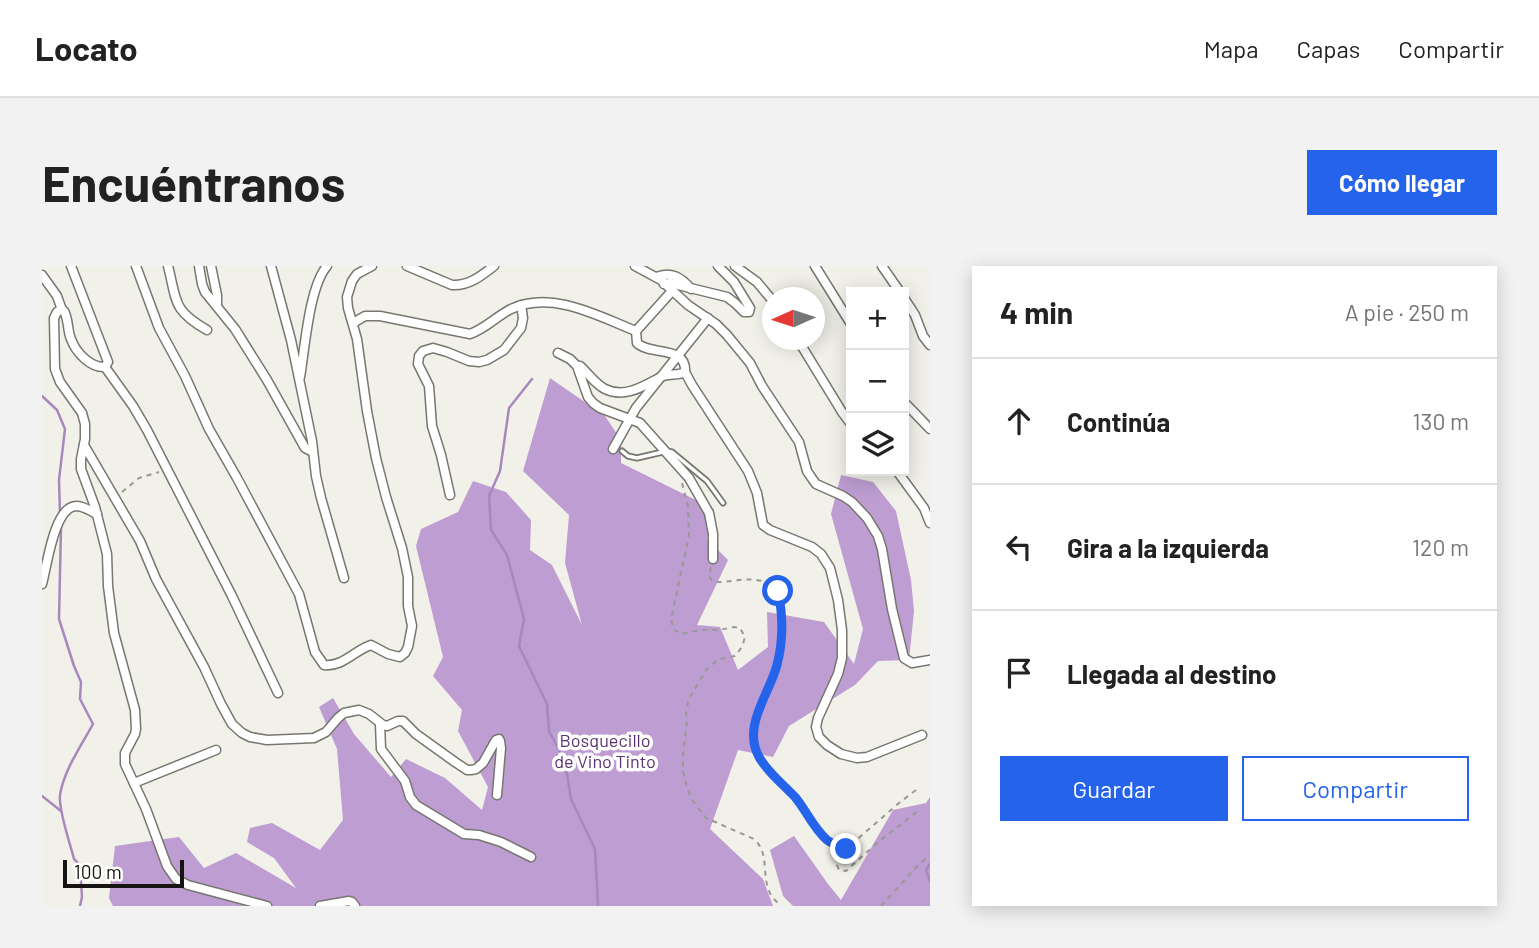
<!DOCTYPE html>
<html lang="es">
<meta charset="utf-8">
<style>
body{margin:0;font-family:Barlow,sans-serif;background:#f2f2f2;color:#222}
.controls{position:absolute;right:21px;top:21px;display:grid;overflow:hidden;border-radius:0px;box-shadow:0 4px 18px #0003}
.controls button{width:63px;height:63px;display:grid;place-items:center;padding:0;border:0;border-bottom:2px solid #e0e0e0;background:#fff;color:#222;font:35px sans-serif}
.compass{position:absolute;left:720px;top:21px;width:63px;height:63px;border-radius:50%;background:#fff;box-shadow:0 4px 18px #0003;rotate:267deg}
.scale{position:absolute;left:21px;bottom:18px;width:121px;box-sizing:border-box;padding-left:7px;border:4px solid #161513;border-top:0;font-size:19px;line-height:24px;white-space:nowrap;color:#161513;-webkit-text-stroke:5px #fffffe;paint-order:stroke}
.stop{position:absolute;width:21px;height:21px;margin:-16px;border:5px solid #2563eb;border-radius:50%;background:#fff}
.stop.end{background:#2563eb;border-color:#fff;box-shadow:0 2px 7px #0008}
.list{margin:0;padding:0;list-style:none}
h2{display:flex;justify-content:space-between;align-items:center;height:91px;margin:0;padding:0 28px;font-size:30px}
h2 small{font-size:23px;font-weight:400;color:#767676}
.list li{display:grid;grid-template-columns:46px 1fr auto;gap:21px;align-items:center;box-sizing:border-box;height:126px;padding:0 28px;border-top:2px solid #e0e0e0}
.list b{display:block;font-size:26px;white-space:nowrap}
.list em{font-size:23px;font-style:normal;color:#767676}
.actions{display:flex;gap:14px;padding:21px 28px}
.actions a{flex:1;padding:16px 0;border:2px solid #2563eb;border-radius:0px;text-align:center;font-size:24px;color:#2563eb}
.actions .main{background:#2563eb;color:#fff}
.icon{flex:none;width:38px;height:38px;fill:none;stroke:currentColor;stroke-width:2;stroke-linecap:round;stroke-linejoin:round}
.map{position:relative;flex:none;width:888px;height:640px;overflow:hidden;border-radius:0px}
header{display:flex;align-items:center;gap:42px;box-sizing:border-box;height:98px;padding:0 35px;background:#fff;border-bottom:2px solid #e0e0e0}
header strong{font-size:33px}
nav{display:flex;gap:38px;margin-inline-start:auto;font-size:24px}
.intro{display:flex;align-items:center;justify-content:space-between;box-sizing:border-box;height:168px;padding:0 42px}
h1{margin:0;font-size:49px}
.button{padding:18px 32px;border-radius:0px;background:#2563eb;color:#fff;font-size:24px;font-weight:700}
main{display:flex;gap:42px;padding:0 42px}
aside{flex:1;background:#fff;border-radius:0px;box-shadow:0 4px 18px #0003}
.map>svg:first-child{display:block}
.forest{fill:#bd9dd2}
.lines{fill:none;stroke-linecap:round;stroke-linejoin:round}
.stream{stroke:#a888bc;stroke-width:2.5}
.lane-casing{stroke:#77766f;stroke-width:7}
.street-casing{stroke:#77766f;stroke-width:11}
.path{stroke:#999893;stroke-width:2;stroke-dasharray:5 5;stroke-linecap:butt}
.lane{stroke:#fff;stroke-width:3.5}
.street{stroke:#fff;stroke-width:8}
.route{stroke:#2563eb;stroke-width:9}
.labels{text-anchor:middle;stroke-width:7;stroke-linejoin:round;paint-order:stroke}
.park-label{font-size:18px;fill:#5a3172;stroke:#fffffe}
</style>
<header>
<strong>Locato</strong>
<nav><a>Mapa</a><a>Capas</a><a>Compartir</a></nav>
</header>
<div class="intro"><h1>Encuéntranos</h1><a class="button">Cómo llegar</a></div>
<main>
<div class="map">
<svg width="888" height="640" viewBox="0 0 888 640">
<rect width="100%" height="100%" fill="#f2f1e9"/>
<g class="forest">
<polygon points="508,112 563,150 579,174 579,197 672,243 665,273 686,294 655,359 678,361 696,404 726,381 725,346 782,356 812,398 821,363 789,248 799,209 831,216 854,245 869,314 872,345 867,394 836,395 813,419 747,460 731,491 696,484 668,563 721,613 731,640 71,640 67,632 73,580 137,571 162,602 194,587 254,622 232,592 205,576 208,562 230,557 278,584 301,554 295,483 277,441 291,432 312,468 349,511 364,493 403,512 440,544 446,521 416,465 420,444 391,410 401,391 374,280 379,263 416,246 431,215 464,226 489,254 488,284 510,299 540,359 523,297 527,249 481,205"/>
<polygon points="888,531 888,640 751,640 741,630 728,584 752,570 786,618 799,634 851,544 884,537"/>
</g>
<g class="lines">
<g class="stream">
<polyline points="490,113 467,142 458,205 447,230 449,264 465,289 482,353 477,380 505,438 507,465 523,495 529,533 553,583 556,640"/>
<polyline points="0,130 15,144 23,163 17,214 18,247"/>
<path d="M19,261L17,353L32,400L39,416L38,433L51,458C39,480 22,504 18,529C16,543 28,577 32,593L38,599L40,631L38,640"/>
<polyline points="0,530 19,545"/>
<polyline points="888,598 884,604 888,615"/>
</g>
<defs>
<polyline id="lane" points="580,185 586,190 595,192 625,185 630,186 665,215 681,237"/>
<g id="street">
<path d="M29,0L66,96L63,101C49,102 34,87 29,73C25,64 27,54 22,45L18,44L15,46L12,52L13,103L18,116L40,147L43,158V173L39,193V203L53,241L65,288L66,320L72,367L93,444L94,463L93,468L83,487V498L104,543L125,600L134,613L146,619L225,640"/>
<path d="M94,0L117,62L143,110L167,163L195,212L257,328L273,386L282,399C301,401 313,384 329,379L346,388L358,391L363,387L366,381L370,360L366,340V311L360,282L344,231L334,192L325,145L315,73L306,42L305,31L310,15L315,8L330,0"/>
<path d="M126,0C135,35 130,44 165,64"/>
<polyline points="157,0 160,18 163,26 193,63 225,114 263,182 271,186"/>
<polyline points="169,0 175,29 175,39"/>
<polyline points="229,0 249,74 270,175 274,210 279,232 302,312"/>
<path d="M365,0L410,19C427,20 439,10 452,0"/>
<polyline points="593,0 619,14 646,39 674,58 685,69 708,97 720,120 757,176 765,205 769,211 774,218 801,230 810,236 825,252 836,270 840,283 850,343 862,392 870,397 888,394"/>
<polyline points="693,0 715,16 730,34"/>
<polyline points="773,0 809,58"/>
<polyline points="840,0 858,26"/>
<polyline points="0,9 15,30 20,44"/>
<path d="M614,11C629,5 639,11 649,23"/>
<polyline points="622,18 628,17 685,31 693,37 702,46 707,46 708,42 692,16 676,0"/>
<path d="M630,25L594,65L595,77C608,90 645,79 643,106L650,119L706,205L715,227L721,259L728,264L770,281L779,288L788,302L796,334L800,364V392L796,408L776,452L774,461L777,471L785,479L799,488L815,492L825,491L880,469"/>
<polyline points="862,32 873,49 881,70 888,79"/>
<path d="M311,57L323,50H338L428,68C443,63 455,50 469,43C511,24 556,50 594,65"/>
<polyline points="756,74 800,146 809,158"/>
<polyline points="516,87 528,93 535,100 546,131 551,137 558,142 598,157 647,212 667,247 671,268 671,293"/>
<path d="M538,100C546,107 553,118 563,123C584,133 603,119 621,110C629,107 636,110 643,106"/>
<polyline points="63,101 91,140 105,164 190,330 236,427"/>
<path d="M258,111C263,82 267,21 285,0"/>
<polyline points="862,136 888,163"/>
<polyline points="42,179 98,275 114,313 162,401 179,438 190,458 200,467 208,471 225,474 272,472 284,466 296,452 302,447 317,444 327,448 341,459 345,460 356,455 361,455 374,468 413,496 425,504 429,504 434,503 441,497 454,474 457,473 458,475 459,482 455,529"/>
<polyline points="571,183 594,142 666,52"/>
<polyline points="855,205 882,242 888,257"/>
<polyline points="408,229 399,189 390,160 387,120 376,98 377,90 381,85 391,82 405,86 427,95 437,96 445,94 462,84 479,62 481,52 479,39"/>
<path d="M0,318C5,300 12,241 34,240C42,240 48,245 55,248"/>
<polyline points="338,458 339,483 363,515 368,531 374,539 422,568 437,569 459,576 489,591"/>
<polyline points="92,517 174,484"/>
<polyline points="278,640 307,635 310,636 313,640"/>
</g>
</defs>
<use href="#lane" class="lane-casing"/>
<use href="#street" class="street-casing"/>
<g class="path">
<path d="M640,217L646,240L647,270L629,353L631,363L639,368L658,364H677L692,361L698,362L703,371L700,381L693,390L677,393L672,397L664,404L647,433L644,445L645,453L641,490V505L644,518L649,532L664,552L712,573C728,587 719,609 728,627C730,632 735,636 739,640"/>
<polyline points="80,226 97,212 117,206"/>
<path d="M669,301L667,310L671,316C690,317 712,308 729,319C736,323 737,330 738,337C741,361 740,388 731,411C723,431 708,453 712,476C716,500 738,515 753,531C764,544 772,563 785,574C790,579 797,580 804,583"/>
<polyline points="874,524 857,537 804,583 796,594 795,599 797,604 804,605 835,577 876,545"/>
<polyline points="839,640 878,597 888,590"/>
</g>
<use href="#lane" class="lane"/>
<use href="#street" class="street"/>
</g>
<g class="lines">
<path class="route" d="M736,325C741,349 741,376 735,399C727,429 700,460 717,491C726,507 741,518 753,531C764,544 772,563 785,574C790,578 797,580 804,583"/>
</g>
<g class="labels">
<g class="park-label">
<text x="563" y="481">Bosquecillo<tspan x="563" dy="21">de Vino Tinto</tspan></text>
</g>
</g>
</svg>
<div class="controls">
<button>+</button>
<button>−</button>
<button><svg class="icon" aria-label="layers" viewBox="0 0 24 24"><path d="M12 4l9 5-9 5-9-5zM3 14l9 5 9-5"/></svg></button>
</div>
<svg class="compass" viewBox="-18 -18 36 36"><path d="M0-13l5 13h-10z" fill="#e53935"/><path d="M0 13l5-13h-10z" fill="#767676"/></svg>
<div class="scale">100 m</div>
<div class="stop" style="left:736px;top:325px"></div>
<div class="stop end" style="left:804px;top:583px"></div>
</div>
<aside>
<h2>4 min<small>A pie · 250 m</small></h2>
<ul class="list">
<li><svg class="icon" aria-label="ahead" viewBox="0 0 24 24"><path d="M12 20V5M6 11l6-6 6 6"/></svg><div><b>Continúa</b></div><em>130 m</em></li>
<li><svg class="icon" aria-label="left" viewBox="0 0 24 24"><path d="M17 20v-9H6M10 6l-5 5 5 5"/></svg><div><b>Gira a la izquierda</b></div><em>120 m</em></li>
<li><svg class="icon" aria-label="arrive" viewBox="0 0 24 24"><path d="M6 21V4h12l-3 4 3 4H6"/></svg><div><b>Llegada al destino</b></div></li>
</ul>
<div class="actions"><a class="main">Guardar</a><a>Compartir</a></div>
</aside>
</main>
